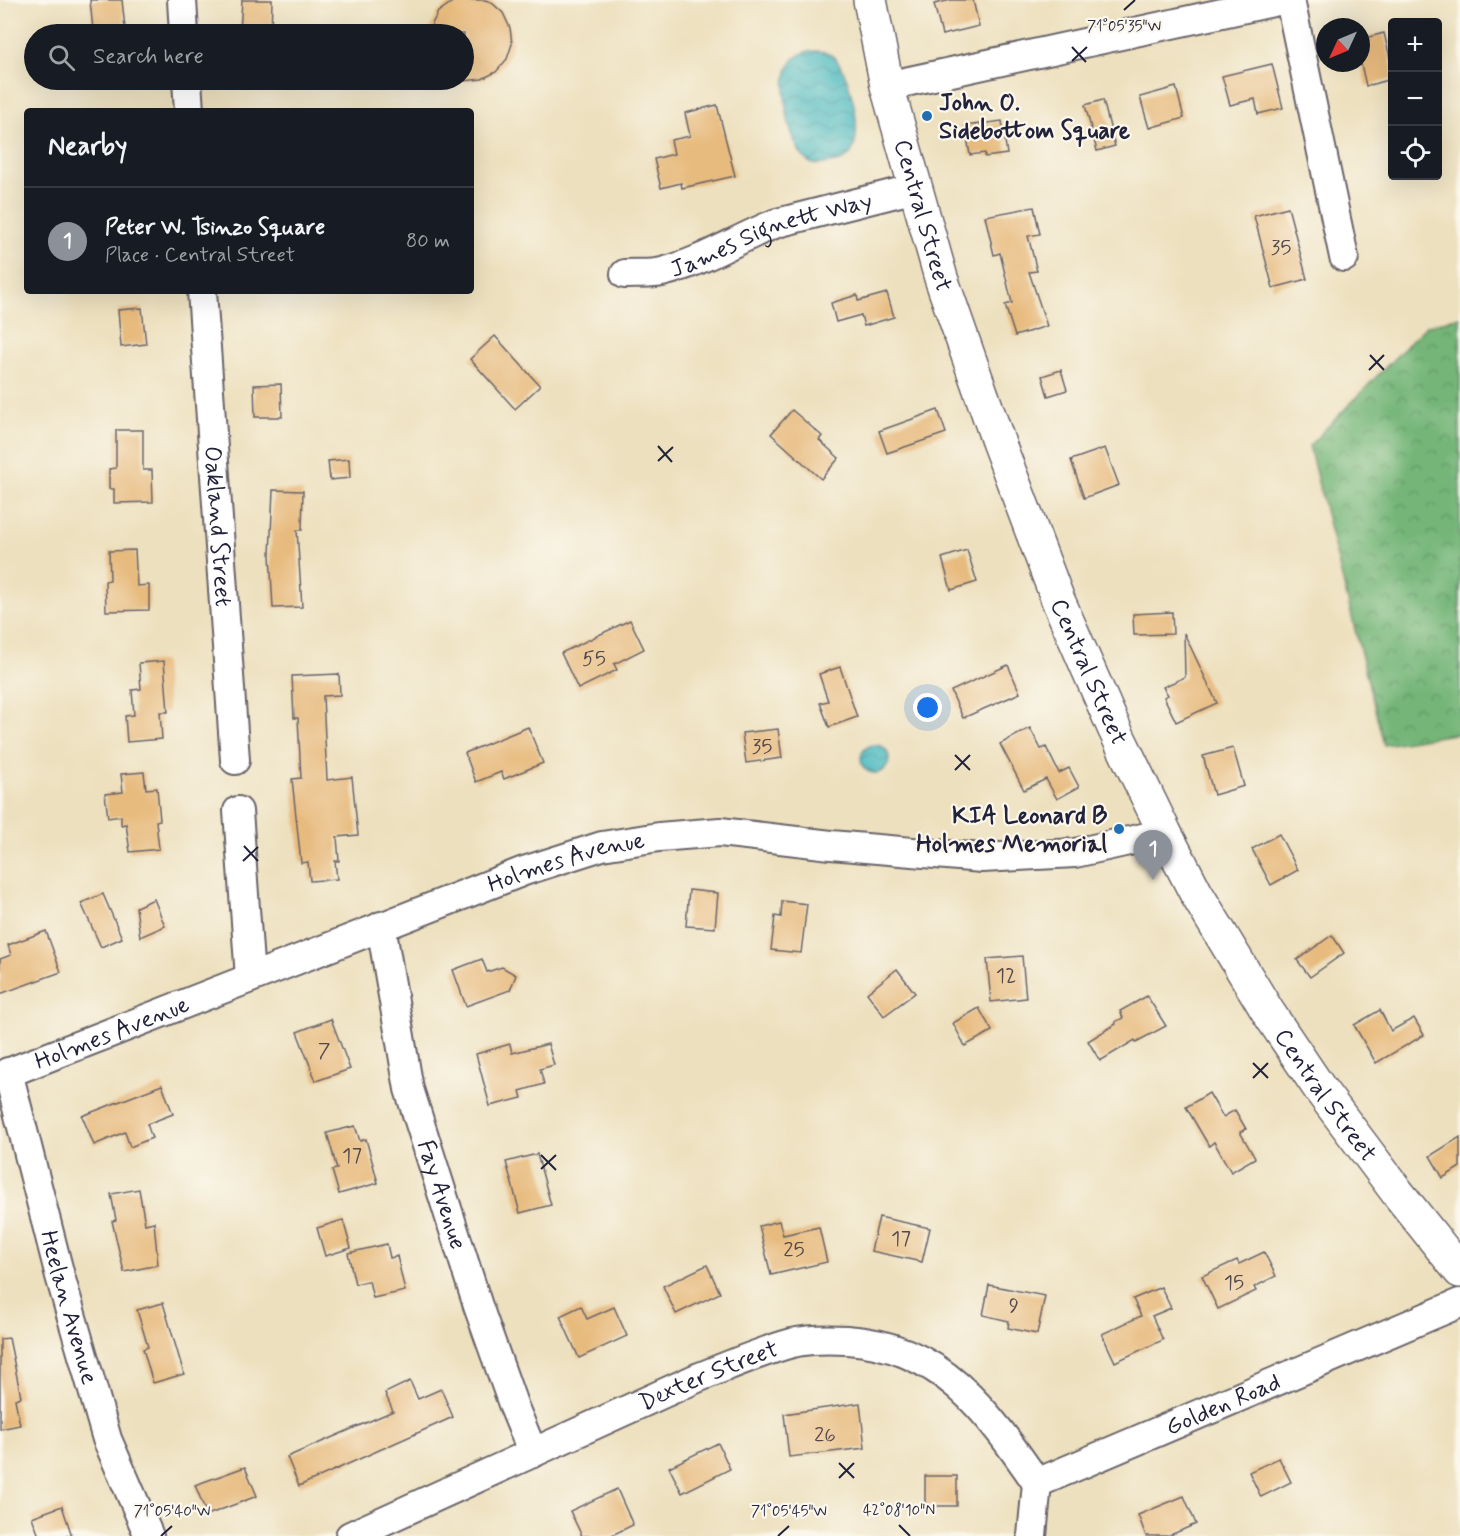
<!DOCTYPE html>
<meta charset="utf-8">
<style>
body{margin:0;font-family:Mynerve,sans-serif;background:#242831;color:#f1f3f6}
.controls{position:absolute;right:18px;top:18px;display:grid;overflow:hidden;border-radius:6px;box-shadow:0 6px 24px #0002}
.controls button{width:54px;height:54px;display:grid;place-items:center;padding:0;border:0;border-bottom:2px solid #363941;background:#171b24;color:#f1f3f6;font:30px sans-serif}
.compass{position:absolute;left:1316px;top:18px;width:54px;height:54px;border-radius:50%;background:#171b24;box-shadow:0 6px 24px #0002;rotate:226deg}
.you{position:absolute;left:928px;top:708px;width:21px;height:21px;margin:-15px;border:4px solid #fff;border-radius:50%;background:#1a73e8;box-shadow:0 0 0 9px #1a73e833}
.badge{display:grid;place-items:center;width:39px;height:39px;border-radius:50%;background:#8c9099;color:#fff;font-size:20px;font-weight:700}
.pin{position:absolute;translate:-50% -50px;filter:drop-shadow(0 2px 3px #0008)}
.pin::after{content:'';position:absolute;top:32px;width:21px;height:18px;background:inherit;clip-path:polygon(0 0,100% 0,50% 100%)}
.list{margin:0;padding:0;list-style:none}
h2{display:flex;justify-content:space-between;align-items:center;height:78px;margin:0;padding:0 24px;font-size:26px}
h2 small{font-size:20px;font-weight:400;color:#9ea1a6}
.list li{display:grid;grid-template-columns:39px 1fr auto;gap:18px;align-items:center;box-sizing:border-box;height:108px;padding:0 24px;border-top:2px solid #363941}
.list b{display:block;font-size:22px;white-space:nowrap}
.list p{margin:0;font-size:20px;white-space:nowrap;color:#9ea1a6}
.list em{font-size:20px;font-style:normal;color:#9ea1a6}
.icon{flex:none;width:33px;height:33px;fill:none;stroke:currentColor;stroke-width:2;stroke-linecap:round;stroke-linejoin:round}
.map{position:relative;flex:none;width:1460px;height:1536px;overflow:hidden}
.search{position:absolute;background:#171b24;box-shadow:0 6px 24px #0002;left:24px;top:24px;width:450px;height:66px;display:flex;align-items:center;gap:15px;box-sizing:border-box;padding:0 21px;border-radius:33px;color:#9ea1a6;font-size:22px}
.panel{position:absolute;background:#171b24;box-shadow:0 6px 24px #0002;left:24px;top:108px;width:450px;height:186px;border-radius:6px}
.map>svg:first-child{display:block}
.forest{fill:url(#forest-crowns);stroke:#4b6c5a;stroke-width:1.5}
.water{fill:url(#water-waves);stroke:#366e7d;stroke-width:1.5}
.building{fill:#e7ba7d}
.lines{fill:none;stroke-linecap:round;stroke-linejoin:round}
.minor-casing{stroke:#696469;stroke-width:32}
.major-casing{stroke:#696469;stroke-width:36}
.minor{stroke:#fff;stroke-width:28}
.major{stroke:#fff;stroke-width:33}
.ticks{fill:none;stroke:#22223b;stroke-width:2}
.poi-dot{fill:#1f6fb2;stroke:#fbf7ec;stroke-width:2}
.labels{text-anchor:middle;stroke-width:4.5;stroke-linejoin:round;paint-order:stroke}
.number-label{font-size:21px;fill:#53484c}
.poi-label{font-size:24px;font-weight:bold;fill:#22223b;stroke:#fbf7ec;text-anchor:start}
.street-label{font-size:24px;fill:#22223b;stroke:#fbf7ec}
.ticks-label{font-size:15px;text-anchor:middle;fill:#22223b;stroke:#fbf7ec;stroke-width:4.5;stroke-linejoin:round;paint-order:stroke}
</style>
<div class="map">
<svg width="1460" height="1536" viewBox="0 0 1460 1536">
<defs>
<pattern id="forest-crowns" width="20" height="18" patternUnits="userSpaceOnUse" patternTransform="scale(1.5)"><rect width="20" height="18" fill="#74b678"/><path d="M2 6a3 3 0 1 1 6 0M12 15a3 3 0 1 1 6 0" fill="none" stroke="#5f9464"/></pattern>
<pattern id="water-waves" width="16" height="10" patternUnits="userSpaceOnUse" patternTransform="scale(1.5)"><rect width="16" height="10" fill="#49b9bf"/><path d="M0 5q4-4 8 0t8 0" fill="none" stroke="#3c969c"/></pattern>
</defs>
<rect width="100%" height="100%" fill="#fbf7ec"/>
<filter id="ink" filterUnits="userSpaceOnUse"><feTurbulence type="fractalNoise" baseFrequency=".0167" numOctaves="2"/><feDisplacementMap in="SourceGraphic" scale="12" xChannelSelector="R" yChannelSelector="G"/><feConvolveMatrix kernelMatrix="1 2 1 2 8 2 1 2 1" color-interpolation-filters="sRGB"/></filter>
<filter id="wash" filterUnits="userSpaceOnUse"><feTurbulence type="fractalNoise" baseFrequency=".008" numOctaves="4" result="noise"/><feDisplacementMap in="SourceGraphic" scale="24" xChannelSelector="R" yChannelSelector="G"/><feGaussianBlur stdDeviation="1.35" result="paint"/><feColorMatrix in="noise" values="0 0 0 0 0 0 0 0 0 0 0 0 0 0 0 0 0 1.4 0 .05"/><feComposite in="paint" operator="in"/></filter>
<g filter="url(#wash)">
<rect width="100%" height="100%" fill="#ede0be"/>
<polygon class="forest" points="1460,317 1460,733 1384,745 1309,446 1426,326"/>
<g class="water">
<path d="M809,51C815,51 822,50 827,53C832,55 837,60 840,65C852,84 870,152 840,161C833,162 819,166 813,164C789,156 777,81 791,63C795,56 802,53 809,51Z"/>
<circle cx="875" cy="759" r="14"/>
</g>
<g id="blocks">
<g class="building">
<polygon points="90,0 122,0 125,28 93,30"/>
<polygon points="242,0 272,0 271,34 240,32"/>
<polygon points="455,0 485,0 491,2 503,13 510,28 512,44 507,59 496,72 482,79 464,81 464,34 427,34 438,12"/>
<polygon points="951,0 973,0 979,26 942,35 934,4"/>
<polygon points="1384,33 1392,66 1392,79 1366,86 1361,64 1361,39"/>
<polygon points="1272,64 1283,108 1258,114 1255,99 1230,105 1222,76"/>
<polygon points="1176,87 1184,118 1149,128 1140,97"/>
<polygon points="1103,100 1115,146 1097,151 1085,105"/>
<polygon points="717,105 735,176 682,188 681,183 661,188 654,159 674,154 671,140 690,136 685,113"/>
<polygon points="1002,121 1007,154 985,157 985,153 970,155 965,126"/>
<polygon points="1034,207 1040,234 1028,236 1037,271 1029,272 1047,326 1015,336 1005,305 1012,303 1000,253 994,255 985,216"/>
<polygon points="1288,207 1307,279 1273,288 1254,216"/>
<polygon points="887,293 894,317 864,326 861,315 836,322 831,303 857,295 858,301"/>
<polygon points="142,308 146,344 121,347 118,310"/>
<polygon points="495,336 540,386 515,409 470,359"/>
<polygon points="1061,370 1067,390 1048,396 1042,376"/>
<polygon points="281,384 282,417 255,417 254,385"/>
<polygon points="792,410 822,436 819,440 839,458 821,479 771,434"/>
<polygon points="938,410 946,433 887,453 879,431"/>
<polygon points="116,430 143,430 143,470 152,470 153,502 114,503 114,489 109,489 109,469 116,468"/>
<polygon points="1105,448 1119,485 1084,498 1071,460"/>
<polygon points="349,459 350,478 330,480 328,461"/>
<polygon points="273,490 303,491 302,530 297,530 302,607 273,608 270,555"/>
<polygon points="135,550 137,586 149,585 149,610 106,611 105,581 110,580 109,551"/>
<polygon points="967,550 977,582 951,590 942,558"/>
<polygon points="1172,612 1173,634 1134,635 1133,614"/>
<polygon points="630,620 644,649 614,664 617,670 578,689 561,653"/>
<polygon points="1184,633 1217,703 1176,722 1164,697 1168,695 1163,687 1185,677"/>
<polygon points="164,661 168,712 160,712 162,739 127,742 125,716 134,715 132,690 141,689 139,663"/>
<polygon points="1008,665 1020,693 963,718 951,691"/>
<polygon points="840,667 857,717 829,727 820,703 828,701 819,674"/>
<polygon points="339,674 340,695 323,696 327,780 352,777 358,835 337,837 339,861 335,861 337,879 310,881 308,862 301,863 292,779 301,778 298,718 294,718 292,676"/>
<polygon points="528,727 543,763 504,779 501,772 476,782 465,753"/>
<polygon points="1030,728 1041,749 1046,747 1059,773 1069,768 1079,787 1057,799 1046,779 1024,790 1000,744"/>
<polygon points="778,729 782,758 746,763 742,733"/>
<polygon points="1233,748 1244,786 1214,795 1203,756"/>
<polygon points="144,772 146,789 157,788 160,820 156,821 159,849 130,852 126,824 121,825 121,816 108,818 105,794 123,792 121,774"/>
<polygon points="1279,834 1298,870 1271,885 1252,849"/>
<polygon points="689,890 718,893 715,928 686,926"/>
<polygon points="103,894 122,938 101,947 81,903"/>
<polygon points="154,899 165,926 140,937 136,907"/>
<polygon points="782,901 807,904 801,953 771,950 775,916 781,917"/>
<polygon points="46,931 61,972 0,994 0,959 11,955 8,945"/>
<polygon points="1332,935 1344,953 1310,977 1297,960"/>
<polygon points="1022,956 1026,998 991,1002 987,959"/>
<polygon points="482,959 487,972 502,967 516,975 510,990 466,1006 453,970"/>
<polygon points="897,969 915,993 884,1016 867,993"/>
<polygon points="1147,996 1166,1026 1136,1042 1135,1040 1100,1061 1088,1041 1116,1024 1115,1022 1123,1018 1120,1011"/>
<polygon points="979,1008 992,1031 965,1046 953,1023"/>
<polygon points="1380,1010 1391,1031 1414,1018 1424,1035 1376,1063 1354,1025"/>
<polygon points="331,1019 350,1069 316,1081 297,1032"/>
<polygon points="510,1044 512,1053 548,1044 554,1065 540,1069 544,1084 520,1091 522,1098 490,1106 476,1054"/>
<polygon points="162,1085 173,1114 147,1124 152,1138 130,1147 125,1132 94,1145 82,1116"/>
<polygon points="1209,1093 1223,1117 1235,1110 1246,1129 1240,1132 1255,1158 1231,1172 1214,1142 1209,1146 1186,1107"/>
<polygon points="355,1126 360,1141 366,1139 378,1183 339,1194 332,1170 337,1169 327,1133"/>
<polygon points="1460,1137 1460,1167 1443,1178 1430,1156"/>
<polygon points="537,1154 551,1205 520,1213 506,1162"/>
<polygon points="139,1189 145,1224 154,1222 158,1265 124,1272 112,1221 116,1220 111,1194"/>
<polygon points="879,1217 930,1228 922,1262 871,1251"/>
<polygon points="343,1220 351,1248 325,1256 317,1228"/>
<polygon points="779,1221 783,1235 819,1227 827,1262 771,1275 759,1226"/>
<polygon points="387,1244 390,1258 397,1256 405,1291 373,1298 369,1281 355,1284 348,1253"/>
<polygon points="1264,1252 1276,1276 1254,1287 1256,1291 1218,1309 1202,1276 1237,1260 1239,1264"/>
<polygon points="707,1265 720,1293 676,1314 663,1286"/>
<polygon points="989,1285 1045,1296 1037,1334 1008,1328 1009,1321 983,1315"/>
<polygon points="1161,1287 1171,1308 1152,1316 1163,1340 1115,1362 1102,1334 1141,1316 1133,1299"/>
<polygon points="163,1303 184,1374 153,1383 143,1349 148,1347 137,1310"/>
<polygon points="581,1306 587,1319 614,1307 627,1336 579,1358 560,1316"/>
<polygon points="9,1338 21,1397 15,1399 20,1425 0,1429 0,1339"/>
<polygon points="410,1381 418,1399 441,1389 453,1417 299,1486 287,1457 393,1411 385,1393"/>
<polygon points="860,1403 865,1448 789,1457 784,1414"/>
<polygon points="718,1443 730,1469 682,1493 669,1467"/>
<polygon points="1279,1458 1291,1482 1261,1497 1249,1472"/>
<polygon points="245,1467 257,1496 207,1515 195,1485"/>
<rect x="925" y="1476" width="32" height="30"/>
<polygon points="617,1489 633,1525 610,1536 582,1536 570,1511"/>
<polygon points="1184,1496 1196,1524 1168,1536 1146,1536 1138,1515"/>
<polygon points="62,1506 72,1536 39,1536 32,1517"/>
</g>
</g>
</g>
<g filter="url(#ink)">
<use href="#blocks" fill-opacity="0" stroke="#696469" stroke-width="1.5"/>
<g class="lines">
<defs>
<g id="minor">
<polyline points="182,0 184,34"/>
<polyline points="1290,0 1344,257"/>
<polyline points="187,80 189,111"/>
<polyline points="887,86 1282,0"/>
<path id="s1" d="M625,274C637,273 650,275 662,272C703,262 738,238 777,223L916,188"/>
<path id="s2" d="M202,291L235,760"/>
<polyline points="238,811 250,978"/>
<path id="s3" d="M381,926L409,1089L478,1306L514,1407L533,1453"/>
<path id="s4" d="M8,1072L60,1276L107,1439L149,1536"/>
<path id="s5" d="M0,1076L524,871L602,846L659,837L720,832L831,845L982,858L1075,853L1165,833"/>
<path id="s6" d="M1037,1483L1460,1303"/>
<path id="s7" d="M350,1536L697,1378C728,1366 759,1352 792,1343C809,1339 829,1339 847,1340C942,1346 987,1411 1037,1483"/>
<polyline points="1032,1536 1037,1483"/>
</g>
<g id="major">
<path id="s8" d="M870,0L887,86L941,278L999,444L1058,600L1115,730L1165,833L1196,893L1268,1012L1322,1092L1397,1192L1460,1271"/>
</g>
</defs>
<use href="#minor" class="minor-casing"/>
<use href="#major" class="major-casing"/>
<use href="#minor" class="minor"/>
<use href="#major" class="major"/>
</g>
</g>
<path class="ticks" d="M1124,10L1135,0M1072,47L1086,62M1072,61L1087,47M1370,355L1384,370M1369,370L1384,355M658,446L672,462M658,461L673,447M955,755L970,770M955,770L970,755M244,846L258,861M243,861L258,847M1253,1063L1268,1078M1253,1078L1268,1063M541,1155L556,1170M541,1169L556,1155M839,1463L854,1478M839,1478L854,1463M899,1525L910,1536M161,1536L172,1526M778,1536L789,1526"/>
<g class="poi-dot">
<circle cx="927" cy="116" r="6"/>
<circle cx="1119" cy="829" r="6"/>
</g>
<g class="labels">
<g class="number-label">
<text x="1281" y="254">35</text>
<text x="594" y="665">55</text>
<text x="762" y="753">35</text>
<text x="1006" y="982">12</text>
<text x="324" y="1057">7</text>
<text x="352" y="1162">17</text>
<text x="901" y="1245">17</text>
<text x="794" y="1256">25</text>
<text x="1234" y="1289">15</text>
<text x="1014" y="1312">9</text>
<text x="825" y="1441">26</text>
</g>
<g class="poi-label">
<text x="939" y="110">John O.<tspan x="939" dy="28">Sidebottom Square</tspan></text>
<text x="1107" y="823" text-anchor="end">KIA Leonard B<tspan x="1107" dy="28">Holmes Memorial</tspan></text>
</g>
<g class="street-label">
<text dy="8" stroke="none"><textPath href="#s8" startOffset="222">Central Street</textPath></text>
<text dy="8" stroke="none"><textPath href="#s1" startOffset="153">James Signett Way</textPath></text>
<text dy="8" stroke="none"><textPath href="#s2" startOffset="236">Oakland Street</textPath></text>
<text dy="8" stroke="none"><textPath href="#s8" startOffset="708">Central Street</textPath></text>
<text dy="8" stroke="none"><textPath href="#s5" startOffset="606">Holmes Avenue</textPath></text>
<text dy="8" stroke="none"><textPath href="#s5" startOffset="120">Holmes Avenue</textPath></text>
<text dy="8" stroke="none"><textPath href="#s8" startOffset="1194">Central Street</textPath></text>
<text dy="8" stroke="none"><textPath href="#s3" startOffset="276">Fay Avenue</textPath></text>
<text dy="8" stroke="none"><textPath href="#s4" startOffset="243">Heelan Avenue</textPath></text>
<text dy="8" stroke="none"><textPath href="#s7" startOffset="393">Dexter Street</textPath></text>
<text dy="8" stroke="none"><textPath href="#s6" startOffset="202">Golden Road</textPath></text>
</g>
</g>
<g class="ticks-label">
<text x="1124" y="31">71°05'35"W</text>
<text x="899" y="1515">42°08'10"N</text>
<text x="172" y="1516">71°05'40"W</text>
<text x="789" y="1516">71°05'45"W</text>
</g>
</svg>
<div class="controls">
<button>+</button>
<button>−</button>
<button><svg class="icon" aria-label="locate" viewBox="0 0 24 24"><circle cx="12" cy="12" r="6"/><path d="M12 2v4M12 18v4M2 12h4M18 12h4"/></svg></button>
</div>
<svg class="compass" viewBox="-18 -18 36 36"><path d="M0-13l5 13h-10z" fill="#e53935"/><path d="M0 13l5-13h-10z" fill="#9ea1a6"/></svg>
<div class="you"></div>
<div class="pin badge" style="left:1153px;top:880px">1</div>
<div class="search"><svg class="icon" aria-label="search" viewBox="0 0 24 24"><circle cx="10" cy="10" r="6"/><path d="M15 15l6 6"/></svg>Search here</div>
<section class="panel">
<h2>Nearby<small></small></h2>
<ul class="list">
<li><span class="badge">1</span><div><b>Peter W. Tsinzo Square</b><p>Place · Central Street</p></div><em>80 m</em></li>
</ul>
</section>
</div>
